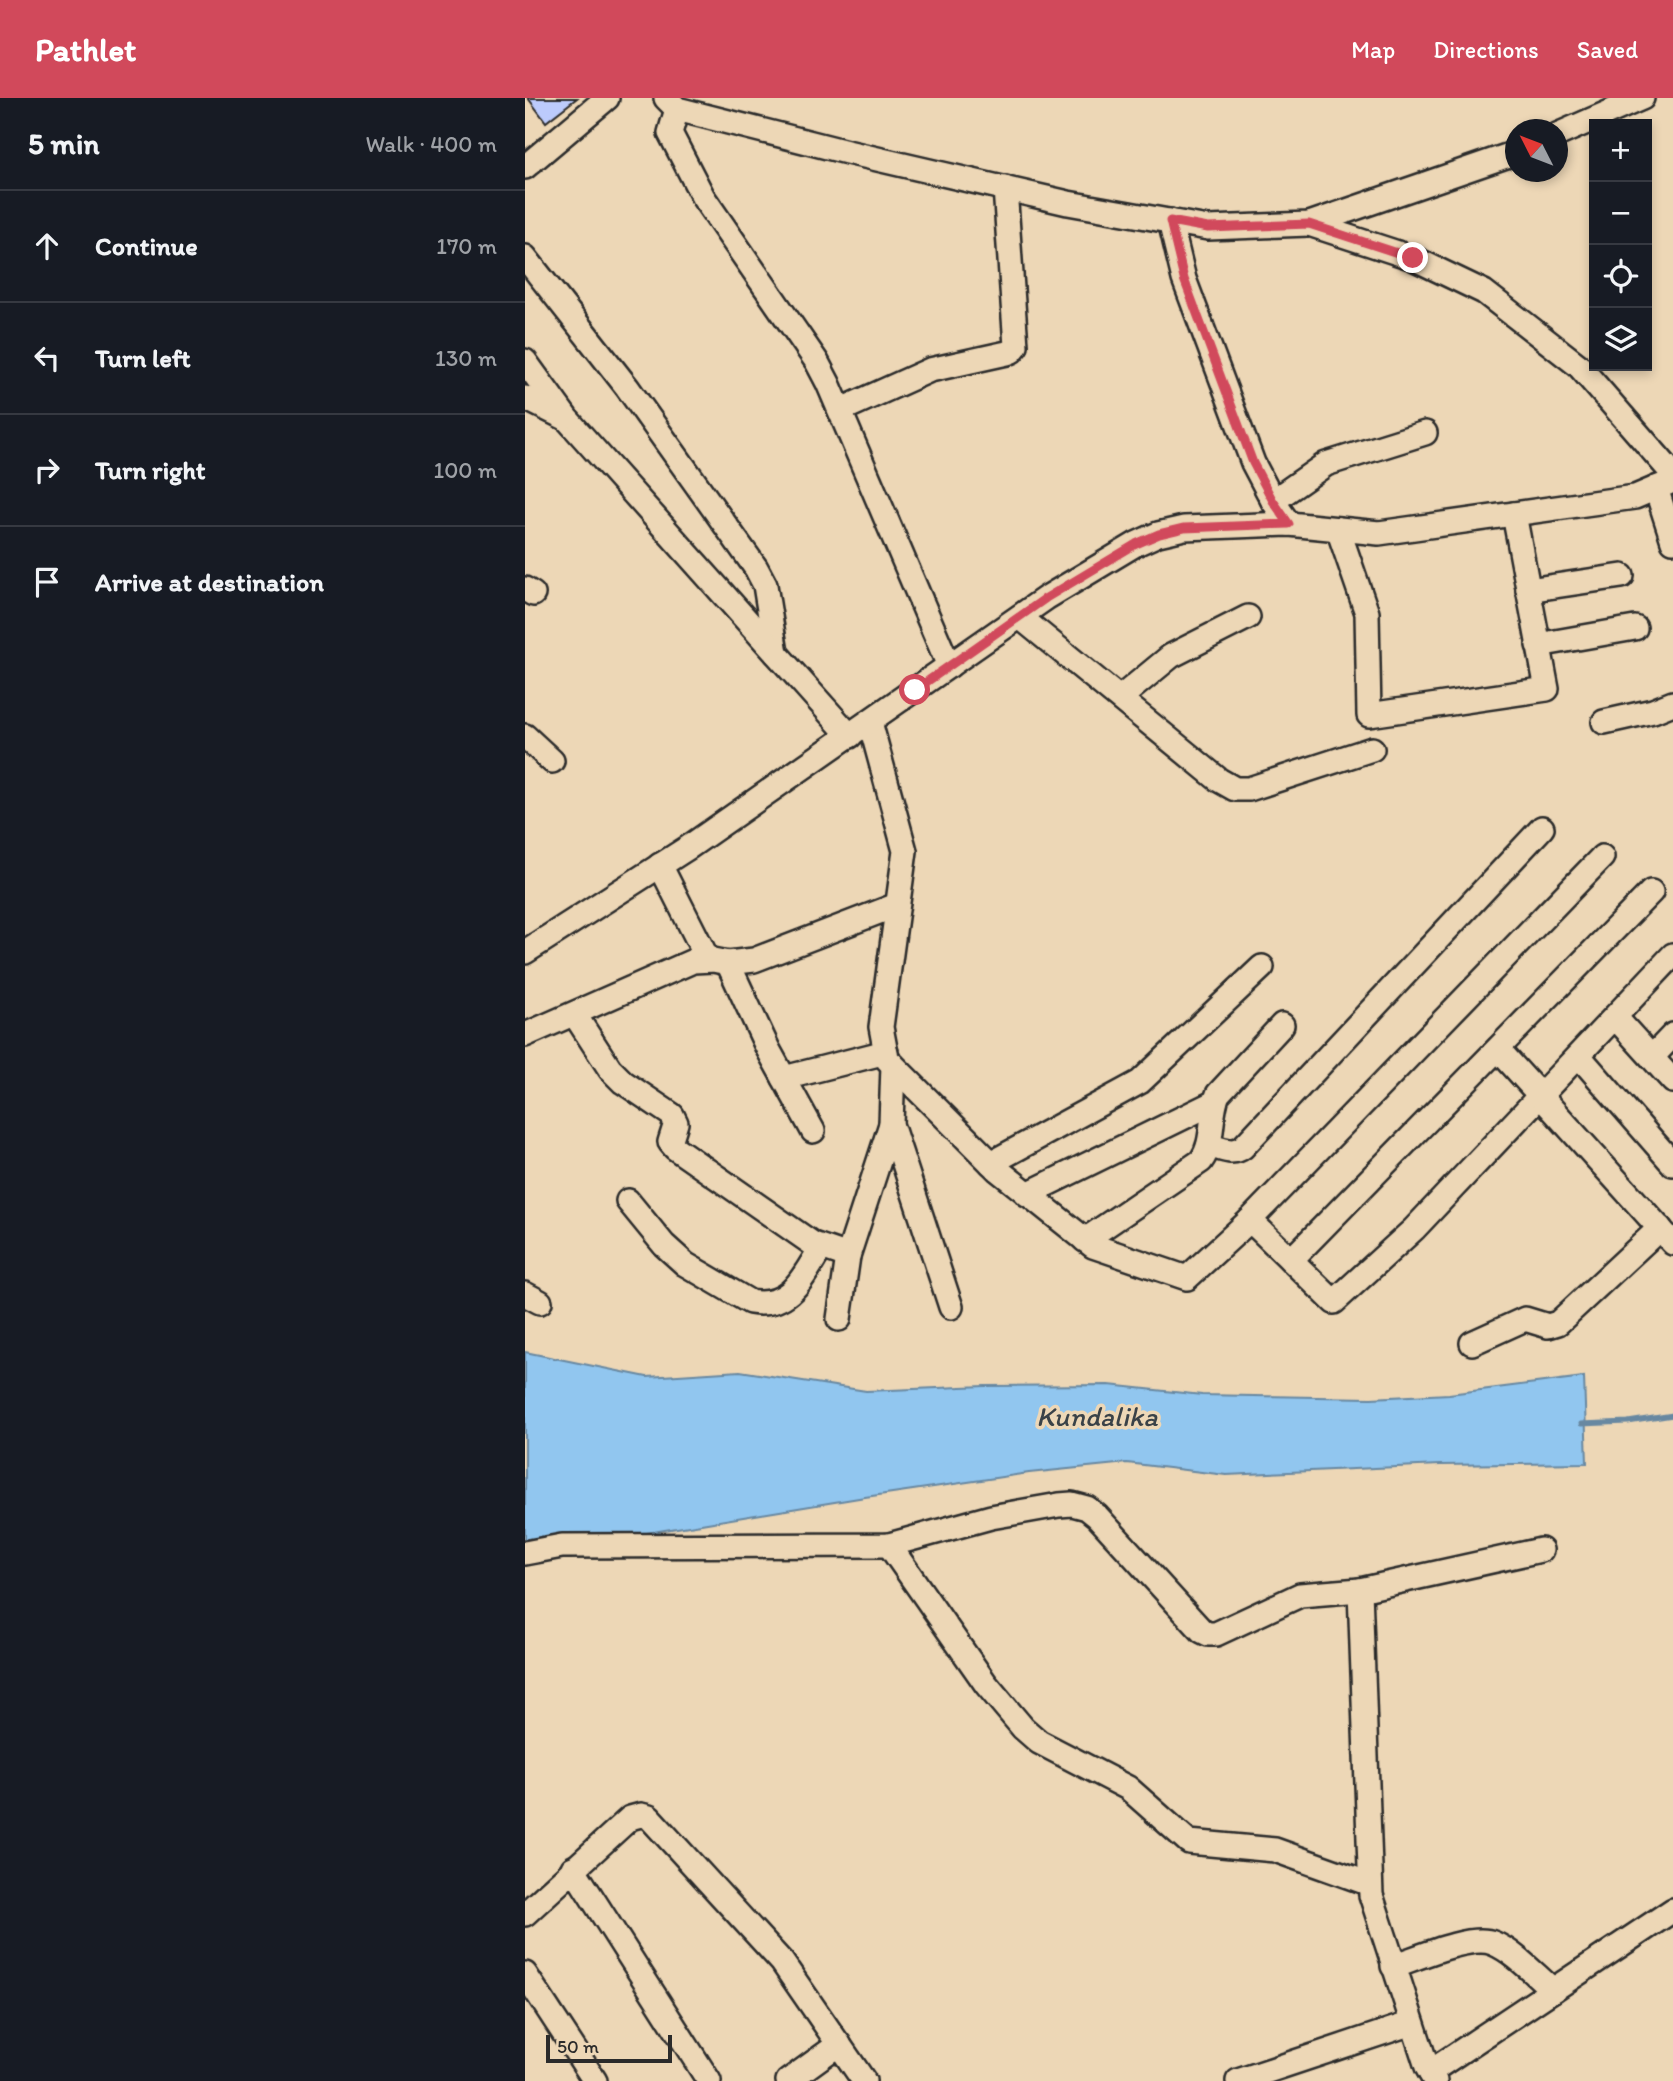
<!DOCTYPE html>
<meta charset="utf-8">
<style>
body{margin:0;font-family:Itim,sans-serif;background:#20242c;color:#f1f3f6}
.controls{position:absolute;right:21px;top:21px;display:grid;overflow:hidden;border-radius:0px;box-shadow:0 4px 10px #0003}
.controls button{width:63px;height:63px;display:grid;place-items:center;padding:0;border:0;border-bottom:2px solid #363941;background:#171b24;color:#f1f3f6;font:35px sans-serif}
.compass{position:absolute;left:980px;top:21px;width:63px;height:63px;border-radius:50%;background:#171b24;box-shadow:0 4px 10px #0003;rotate:312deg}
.scale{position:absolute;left:21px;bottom:18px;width:126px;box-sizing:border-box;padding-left:7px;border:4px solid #2b2b2b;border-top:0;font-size:19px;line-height:24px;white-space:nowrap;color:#2b2b2b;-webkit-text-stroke:5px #edd7b6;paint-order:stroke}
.stop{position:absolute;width:21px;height:21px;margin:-16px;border:5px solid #d1495b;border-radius:50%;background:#fff}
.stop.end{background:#d1495b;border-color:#fff;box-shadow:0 2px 7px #0008}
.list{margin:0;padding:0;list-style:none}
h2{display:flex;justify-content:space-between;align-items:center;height:91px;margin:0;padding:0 28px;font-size:30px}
h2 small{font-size:23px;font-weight:400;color:#9ea1a6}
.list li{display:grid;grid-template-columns:46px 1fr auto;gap:21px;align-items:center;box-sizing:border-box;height:112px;padding:0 28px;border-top:2px solid #363941}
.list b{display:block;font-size:26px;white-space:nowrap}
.list em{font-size:23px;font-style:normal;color:#9ea1a6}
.icon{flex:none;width:38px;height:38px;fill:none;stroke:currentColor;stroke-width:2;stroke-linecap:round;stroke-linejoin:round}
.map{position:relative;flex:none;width:1148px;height:1983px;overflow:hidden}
header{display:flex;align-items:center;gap:42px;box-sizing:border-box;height:98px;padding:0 35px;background:#d1495b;color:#fff}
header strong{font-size:33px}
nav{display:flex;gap:38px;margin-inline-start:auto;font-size:24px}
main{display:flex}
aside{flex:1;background:#171b24}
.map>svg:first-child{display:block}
.water{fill:#91c6ef;stroke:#6888a1;stroke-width:2}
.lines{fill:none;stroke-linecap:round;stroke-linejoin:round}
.stream{stroke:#6888a1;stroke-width:5}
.building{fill:#bccbfc;stroke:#2b2b2b;stroke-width:2}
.minor-casing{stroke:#2b2b2b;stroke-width:28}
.minor{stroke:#edd7b6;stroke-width:23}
.route{stroke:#d1495b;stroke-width:9}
.labels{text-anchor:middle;stroke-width:7;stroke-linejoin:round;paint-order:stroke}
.water-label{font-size:28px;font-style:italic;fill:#3a4248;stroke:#edd7b6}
</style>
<header>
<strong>Pathlet</strong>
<nav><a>Map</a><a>Directions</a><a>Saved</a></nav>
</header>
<main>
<aside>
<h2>5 min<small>Walk · 400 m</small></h2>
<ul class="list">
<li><svg class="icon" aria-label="ahead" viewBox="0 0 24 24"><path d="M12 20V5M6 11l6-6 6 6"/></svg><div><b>Continue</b></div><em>170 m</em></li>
<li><svg class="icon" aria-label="left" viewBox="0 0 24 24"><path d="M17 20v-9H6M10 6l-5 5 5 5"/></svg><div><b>Turn left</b></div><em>130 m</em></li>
<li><svg class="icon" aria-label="right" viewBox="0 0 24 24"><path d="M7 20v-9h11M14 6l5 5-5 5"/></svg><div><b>Turn right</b></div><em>100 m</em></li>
<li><svg class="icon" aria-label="arrive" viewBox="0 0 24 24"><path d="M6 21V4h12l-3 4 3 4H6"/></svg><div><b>Arrive at destination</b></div></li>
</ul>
</aside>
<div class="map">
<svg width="1148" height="1983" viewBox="0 0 1148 1983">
<rect width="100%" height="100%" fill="#edd7b6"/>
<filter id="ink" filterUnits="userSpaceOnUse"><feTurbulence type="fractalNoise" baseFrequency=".0143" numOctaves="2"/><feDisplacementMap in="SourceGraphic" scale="14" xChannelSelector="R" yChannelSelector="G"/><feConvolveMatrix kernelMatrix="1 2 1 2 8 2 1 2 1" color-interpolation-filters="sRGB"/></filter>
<g filter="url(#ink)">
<polygon class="water" points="0,1254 122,1279 215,1273 341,1293 460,1288 584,1287 677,1297 846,1300 924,1296 1059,1279 1062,1365 915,1367 701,1377 602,1365 504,1375 340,1399 0,1455"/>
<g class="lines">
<polyline class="stream" points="1056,1326 1103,1324 1148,1317"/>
</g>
<polygon class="building" points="3,0 52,0 21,24"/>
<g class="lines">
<defs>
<g id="minor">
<polyline points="141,0 152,11 322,54 543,105 683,130 784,126 990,55"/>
<polyline points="152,11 145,35 178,99 292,264 303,285 424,568"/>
<polyline points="1032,37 1117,0"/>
<polyline points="0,69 82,0"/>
<polyline points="645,123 659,181 728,365 748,403 764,426"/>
<polyline points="784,126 888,160 959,194 1054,268 1148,376"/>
<polyline points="0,159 102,289 231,470 240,487 251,555"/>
<polyline points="0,263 42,321 325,638"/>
<polyline points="0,300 38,319"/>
<polyline points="316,312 405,272 482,255 487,253 491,248 480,90"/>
<polyline points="1131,390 1148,443"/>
<polyline points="748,403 801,366 900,335"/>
<polyline points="813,431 842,515 844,617 1022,591 989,416"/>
<polyline points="0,491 8,496"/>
<polyline points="1003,492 1097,478"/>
<polyline points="495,519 694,682 710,691 724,691 847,651"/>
<polyline points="1013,547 1110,530"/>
<polyline points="595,600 646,558 723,519"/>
<polyline points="345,624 380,753 356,929 362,961 473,1072 568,1148 662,1180 725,1122 809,1204 889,1131 1148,857"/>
<polyline points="1079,624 1128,613 1148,605"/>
<polyline points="0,638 27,663"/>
<polyline points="135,767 183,862"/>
<polyline points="0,854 164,749 521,500 611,446 633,436 659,430 764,426 854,435 1110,399 1148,383"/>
<polyline points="203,865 243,951 288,1033"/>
<polyline points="50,917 85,971 98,984 147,1017 151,1025 145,1044 150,1050 288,1146 323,1158"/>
<polyline points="1090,919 1148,983"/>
<polyline points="0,937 168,863 188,862 203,865 229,862 372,807"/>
<polyline points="973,951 1148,1145"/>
<polyline points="1054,958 1148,1066"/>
<polyline points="1127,959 1148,937"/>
<polyline points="368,967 366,1026 426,1209"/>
<polyline points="259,980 361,954"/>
<path d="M684,1047C696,1051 708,1057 718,1049L1017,730"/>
<polyline points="466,1065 615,984 737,869"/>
<polyline points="502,1096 690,1004"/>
<path d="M103,1103L139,1147L160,1166L225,1204C265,1211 278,1179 296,1150"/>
<polyline points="725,1122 1077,759"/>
<path d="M560,1142L676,1063C690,1044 684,1018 693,996L757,927"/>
<polyline points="766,1162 1126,794"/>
<polyline points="0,1196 15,1204"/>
<polyline points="314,1221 323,1158 366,1026"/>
<polyline points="947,1245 1000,1221 1023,1228 1033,1225 1135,1130"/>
<polyline points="364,1447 461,1586 498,1630 514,1644 603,1690 664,1744 750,1752 845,1786"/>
<polyline points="0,1455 37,1448 364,1447 466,1419 534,1407 547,1406 562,1410 572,1418 677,1533 683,1536 691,1536 775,1497 835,1492 1016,1452"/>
<polyline points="835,1492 846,1797 902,1969 910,1983"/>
<polyline points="48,1770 184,1983"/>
<polyline points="0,1816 105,1720 116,1717 124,1719 257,1864 339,1983"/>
<path d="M868,1868C892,1860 946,1836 968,1845C990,1854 1010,1877 1028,1892"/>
<polyline points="0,1876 70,1983"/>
<polyline points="905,1974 1148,1812"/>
<polyline points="263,1983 314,1946"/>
<polyline points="713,1983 887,1925"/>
</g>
</defs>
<use href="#minor" class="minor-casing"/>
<use href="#minor" class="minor"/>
</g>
</g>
<g class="lines" filter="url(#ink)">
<polyline class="route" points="390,592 521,500 611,446 634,436 659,430 764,426 748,403 728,365 659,181 645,123 683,130 784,126 888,160"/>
</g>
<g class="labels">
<g class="water-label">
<text x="572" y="1328">Kundalika</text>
</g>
</g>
</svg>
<div class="controls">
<button>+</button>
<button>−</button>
<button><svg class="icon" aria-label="locate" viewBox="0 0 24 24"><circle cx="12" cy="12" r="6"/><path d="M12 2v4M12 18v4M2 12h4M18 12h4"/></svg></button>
<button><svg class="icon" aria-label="layers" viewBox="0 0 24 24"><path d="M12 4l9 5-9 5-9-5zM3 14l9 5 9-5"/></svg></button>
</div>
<svg class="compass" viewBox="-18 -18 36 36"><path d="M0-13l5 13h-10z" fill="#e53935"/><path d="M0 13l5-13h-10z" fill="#9ea1a6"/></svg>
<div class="scale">50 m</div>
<div class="stop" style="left:390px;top:592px"></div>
<div class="stop end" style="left:888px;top:160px"></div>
</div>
</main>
